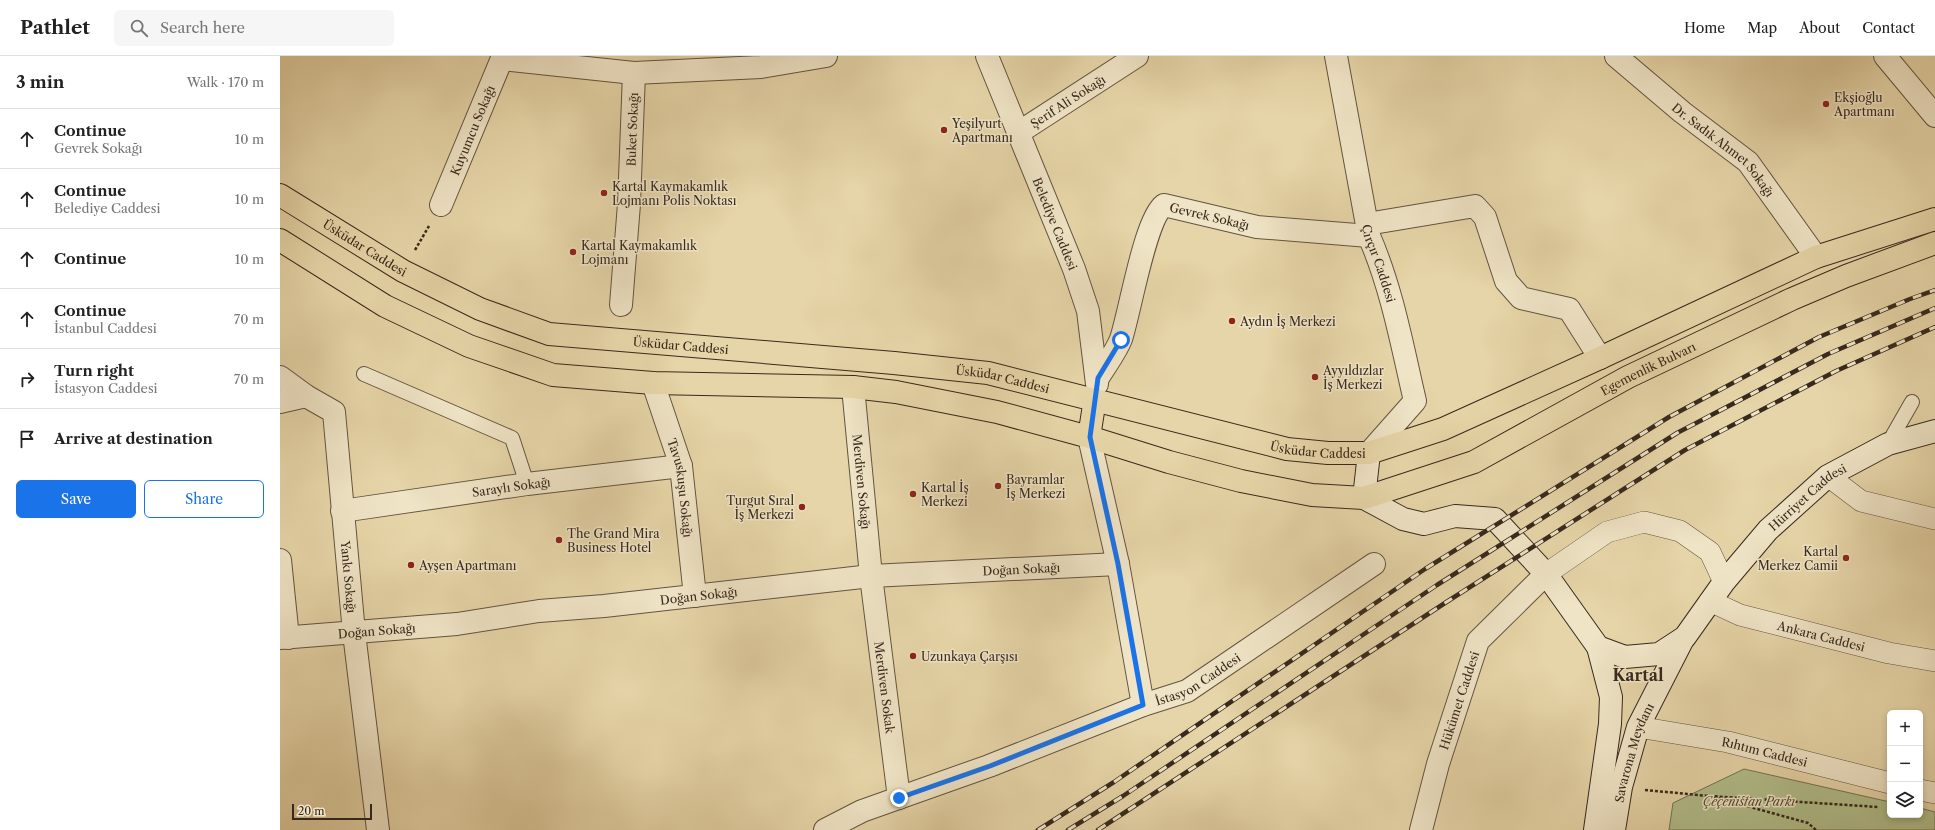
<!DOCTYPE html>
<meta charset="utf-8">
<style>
body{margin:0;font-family:"Libre Caslon Text",serif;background:#f6f6f6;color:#222}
.controls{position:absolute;right:12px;bottom:12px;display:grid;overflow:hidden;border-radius:6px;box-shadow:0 2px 6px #0003}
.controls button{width:36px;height:36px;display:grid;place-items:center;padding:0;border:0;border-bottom:1px solid #e0e0e0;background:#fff;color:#222;font:20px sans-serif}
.scale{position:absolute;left:12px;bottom:10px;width:80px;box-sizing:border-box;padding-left:4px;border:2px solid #38291d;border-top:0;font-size:11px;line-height:14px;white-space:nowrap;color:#38291d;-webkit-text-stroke:3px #efe4c6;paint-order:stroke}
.stop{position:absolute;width:12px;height:12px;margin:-9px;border:3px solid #1a73e8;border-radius:50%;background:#fff}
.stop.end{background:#1a73e8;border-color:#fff;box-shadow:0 1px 4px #0008}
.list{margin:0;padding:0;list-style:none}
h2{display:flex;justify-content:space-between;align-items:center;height:52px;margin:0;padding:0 16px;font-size:17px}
h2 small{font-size:13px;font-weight:400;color:#767676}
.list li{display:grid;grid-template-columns:26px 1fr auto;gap:12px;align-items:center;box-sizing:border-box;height:60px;padding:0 16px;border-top:1px solid #e0e0e0}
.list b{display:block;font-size:15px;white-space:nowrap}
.list p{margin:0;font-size:13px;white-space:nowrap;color:#767676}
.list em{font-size:13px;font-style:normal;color:#767676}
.actions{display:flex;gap:8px;padding:12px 16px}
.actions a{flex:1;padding:9px 0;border:1px solid #1a73e8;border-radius:6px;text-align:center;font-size:14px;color:#1a73e8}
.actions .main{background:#1a73e8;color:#fff}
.icon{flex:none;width:22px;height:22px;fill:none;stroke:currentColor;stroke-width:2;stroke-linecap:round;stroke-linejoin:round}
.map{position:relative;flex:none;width:1655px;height:774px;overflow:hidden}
header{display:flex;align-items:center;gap:24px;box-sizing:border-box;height:56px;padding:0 20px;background:#fff;border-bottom:1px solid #e0e0e0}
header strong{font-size:19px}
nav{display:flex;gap:22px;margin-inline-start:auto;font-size:14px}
.search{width:280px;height:36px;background:#f6f6f6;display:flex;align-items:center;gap:10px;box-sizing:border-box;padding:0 14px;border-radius:6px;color:#767676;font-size:15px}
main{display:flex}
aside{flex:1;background:#fff}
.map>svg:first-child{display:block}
.green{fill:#b1be8b;stroke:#747454}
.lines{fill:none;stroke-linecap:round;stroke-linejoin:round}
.service-casing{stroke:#645440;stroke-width:16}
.pedestrian-casing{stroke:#645440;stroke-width:22}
.minor-casing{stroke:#645440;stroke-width:24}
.tertiary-casing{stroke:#645440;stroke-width:24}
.secondary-casing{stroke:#38291d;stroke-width:24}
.primary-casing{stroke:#38291d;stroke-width:24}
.path{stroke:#38291d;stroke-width:2.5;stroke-dasharray:3 2;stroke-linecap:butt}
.service{stroke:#efe4c6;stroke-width:14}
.pedestrian{stroke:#efe4c6;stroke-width:21}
.minor{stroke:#efe4c6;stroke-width:22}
.tertiary{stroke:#efe4c6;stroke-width:22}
.secondary{stroke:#efe4c6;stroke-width:22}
.primary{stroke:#e6d5a8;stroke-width:22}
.rail-casing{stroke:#38291d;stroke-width:4.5}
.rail{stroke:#efe4c6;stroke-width:3;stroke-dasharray:9;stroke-linecap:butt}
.route{stroke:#1a73e8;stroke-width:5}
.poi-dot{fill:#8f2418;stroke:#efe4c6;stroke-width:1.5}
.labels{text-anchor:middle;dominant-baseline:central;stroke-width:3;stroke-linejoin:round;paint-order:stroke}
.poi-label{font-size:12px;fill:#38291d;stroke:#efe4c6;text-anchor:start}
.street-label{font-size:12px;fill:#38291d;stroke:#efe4c6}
.park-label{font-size:12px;font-style:italic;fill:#564e38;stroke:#efe4c6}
.district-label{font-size:16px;font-weight:bold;fill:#38291d;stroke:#efe4c6}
</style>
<header>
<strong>Pathlet</strong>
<div class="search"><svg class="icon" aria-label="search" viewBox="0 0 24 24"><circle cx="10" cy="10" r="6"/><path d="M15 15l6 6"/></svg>Search here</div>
<nav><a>Home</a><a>Map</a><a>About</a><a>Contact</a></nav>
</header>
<main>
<aside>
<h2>3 min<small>Walk · 170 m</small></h2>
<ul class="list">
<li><svg class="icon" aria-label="ahead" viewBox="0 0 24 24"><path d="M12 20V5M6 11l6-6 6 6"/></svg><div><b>Continue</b><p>Gevrek Sokağı</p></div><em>10 m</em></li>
<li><svg class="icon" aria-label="ahead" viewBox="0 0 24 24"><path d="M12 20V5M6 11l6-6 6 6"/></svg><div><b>Continue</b><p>Belediye Caddesi</p></div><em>10 m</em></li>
<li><svg class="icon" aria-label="ahead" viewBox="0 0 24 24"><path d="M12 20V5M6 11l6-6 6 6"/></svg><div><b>Continue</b></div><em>10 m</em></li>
<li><svg class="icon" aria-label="ahead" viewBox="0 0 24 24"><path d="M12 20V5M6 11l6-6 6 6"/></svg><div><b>Continue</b><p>İstanbul Caddesi</p></div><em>70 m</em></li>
<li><svg class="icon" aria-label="right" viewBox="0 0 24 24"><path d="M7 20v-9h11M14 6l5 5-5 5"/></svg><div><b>Turn right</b><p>İstasyon Caddesi</p></div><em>70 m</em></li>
<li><svg class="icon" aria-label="arrive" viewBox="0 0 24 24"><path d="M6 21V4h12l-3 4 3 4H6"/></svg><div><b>Arrive at destination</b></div></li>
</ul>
<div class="actions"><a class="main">Save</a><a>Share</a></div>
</aside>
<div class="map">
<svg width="1655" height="774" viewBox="0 0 1655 774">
<rect width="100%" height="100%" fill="#e6d5a8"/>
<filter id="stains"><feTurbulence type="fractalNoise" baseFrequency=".005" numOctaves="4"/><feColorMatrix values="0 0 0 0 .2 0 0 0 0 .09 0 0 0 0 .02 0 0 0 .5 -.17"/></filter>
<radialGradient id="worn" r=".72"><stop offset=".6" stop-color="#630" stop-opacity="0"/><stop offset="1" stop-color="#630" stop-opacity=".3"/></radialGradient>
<polygon class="green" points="1464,713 1610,746 1610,759 1640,759 1640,752 1655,756 1655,774 1389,774 1393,747"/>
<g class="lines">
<g class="service-casing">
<g id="service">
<polyline points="84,318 232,382 247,428"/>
<polyline points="1608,388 1632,346"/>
</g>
</g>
<g class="pedestrian-casing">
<g id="pedestrian">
<polyline points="1548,420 1581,445 1655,463"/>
<polyline points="1266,518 1327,476 1364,466 1400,475 1430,496 1444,526"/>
<path id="s1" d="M1430 545 1460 559 1609 597 1655 605"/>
<path id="s2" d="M1358 671 1448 686 1610 727"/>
<polyline points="1640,734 1655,737"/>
</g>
</g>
<g class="minor-casing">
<g id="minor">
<path id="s3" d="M707 0 794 213 808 255 817 328"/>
<path id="s4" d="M1056 0 1089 180C1112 233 1122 289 1135 345L1089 397"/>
<path id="s5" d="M1336 0 1402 56 1468 106 1536 201"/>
<polyline points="1605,0 1655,60"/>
<polyline points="222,3 354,17 481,11 546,0"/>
<path id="s6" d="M738 77 857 0"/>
<path id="s7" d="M161 149 223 0"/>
<polyline points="1087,168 1195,150 1205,161 1226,225 1241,242 1289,253 1320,302"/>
<path id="s8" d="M341 249 349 148 354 17"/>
<path id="s9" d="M0 321 26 340 54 356 74 577 98 774"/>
<path id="s10" d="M818 322C825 310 836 296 841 283 850 256 865 163 884 149L977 171 1089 180"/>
<path id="s11" d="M373 327 401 410 415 540"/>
<path id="s12" d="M573 331 591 520 619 742"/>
<polyline points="0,346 26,340"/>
<polyline points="809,381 838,508 863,649"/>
<path id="s13" d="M62 455 247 428 401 410"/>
<polyline points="0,504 8,582"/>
<path id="s14" d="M0 582 177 568 259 555 324 550 591 520 838 508"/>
</g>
</g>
<g class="tertiary-casing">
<g id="tertiary">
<path id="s15" d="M545 774 582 755 709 710 863 649 907 635 1094 508"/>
<path id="s16" d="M1141 774 1158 708 1198 585 1266 518"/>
</g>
</g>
<g class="secondary-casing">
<g id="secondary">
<path id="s17" d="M1089 397 1084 442 1123 463 1144 468 1175 460 1215 463 1266 518 1318 591 1345 601 1379 598 1405 581 1444 526 1488 474 1548 420 1608 388 1655 375"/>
<polyline points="1315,774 1330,668 1331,641 1318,591"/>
<path id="s18" d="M1334 774 1341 731 1358 671 1403 583"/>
</g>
</g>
<g class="primary-casing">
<g id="primary">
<path id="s19" d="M0 139 123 215 200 253 269 278 614 307 708 317 1007 393 1048 397H1089L1163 373 1320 302 1536 201 1655 163"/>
<path id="s20" d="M0 184 105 250 189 290 273 319 373 327 573 331 616 336 717 356 809 381 889 406 961 425 1032 439 1084 442 1194 406 1348 321 1512 243 1566 220 1655 187"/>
<polyline points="809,381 815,343"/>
</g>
</g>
<g class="path">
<polyline points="135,194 149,170"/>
<polyline points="1365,734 1429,740 1598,751"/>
<polyline points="1434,741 1528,767 1536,774"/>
</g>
<use href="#service" class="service"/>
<use href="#pedestrian" class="pedestrian"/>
<use href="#minor" class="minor"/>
<use href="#tertiary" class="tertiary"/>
<use href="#secondary" class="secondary"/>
<use href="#primary" class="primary"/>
<g class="rail-casing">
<g id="rail">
<polyline points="758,774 834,726 1145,513 1389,361 1539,281 1630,243 1655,234"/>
<polyline points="788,774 843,740 1157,529 1397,377 1548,298 1655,252"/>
<polyline points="818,774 1168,545 1405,394 1556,315 1655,271"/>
</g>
</g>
<use href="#rail" class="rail"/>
</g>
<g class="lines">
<polyline class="route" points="619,742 710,710 863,649 838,508 810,381 818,322 841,284"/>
</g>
<g class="poi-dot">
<circle cx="1546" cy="48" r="4"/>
<circle cx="664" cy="74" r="4"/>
<circle cx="324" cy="137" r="4"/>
<circle cx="293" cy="196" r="4"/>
<circle cx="952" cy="265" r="4"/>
<circle cx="1035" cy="321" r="4"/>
<circle cx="718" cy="430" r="4"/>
<circle cx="633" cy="438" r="4"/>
<circle cx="522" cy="451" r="4"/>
<circle cx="279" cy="484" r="4"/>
<circle cx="1566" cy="502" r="4"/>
<circle cx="131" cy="509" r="4"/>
<circle cx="633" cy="600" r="4"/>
</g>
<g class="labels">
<g class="poi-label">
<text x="1554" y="41">Ekşioğlu<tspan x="1554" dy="14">Apartmanı</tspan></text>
<text x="672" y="67">Yeşilyurt<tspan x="672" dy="14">Apartmanı</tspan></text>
<text x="332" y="130">Kartal Kaymakamlık<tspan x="332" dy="14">Lojmanı Polis Noktası</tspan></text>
<text x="301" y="189">Kartal Kaymakamlık<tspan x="301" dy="14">Lojmanı</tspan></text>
<text x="960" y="265">Aydın İş Merkezi</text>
<text x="1043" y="314">Ayyıldızlar<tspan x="1043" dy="14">İş Merkezi</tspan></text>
<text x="726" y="423">Bayramlar<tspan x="726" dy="14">İş Merkezi</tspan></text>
<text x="641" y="431">Kartal İş<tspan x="641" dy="14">Merkezi</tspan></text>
<text x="514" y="444" text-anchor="end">Turgut Sıral<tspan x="514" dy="14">İş Merkezi</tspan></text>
<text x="287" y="477">The Grand Mira<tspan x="287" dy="14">Business Hotel</tspan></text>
<text x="1558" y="495" text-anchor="end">Kartal<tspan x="1558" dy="14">Merkez Camii</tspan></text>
<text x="139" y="509">Ayşen Apartmanı</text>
<text x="641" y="600">Uzunkaya Çarşısı</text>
</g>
<g class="street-label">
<text stroke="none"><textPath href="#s6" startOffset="59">Şerif Ali Sokağı</textPath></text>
<text stroke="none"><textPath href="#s8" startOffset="176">Buket Sokağı</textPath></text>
<text stroke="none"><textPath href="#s7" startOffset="81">Kuyumcu Sokağı</textPath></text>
<text stroke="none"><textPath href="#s5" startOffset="143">Dr. Sadık Ahmet Sokağı</textPath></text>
<text stroke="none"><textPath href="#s10" startOffset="234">Gevrek Sokağı</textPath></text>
<text stroke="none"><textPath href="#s3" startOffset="181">Belediye Caddesi</textPath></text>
<text stroke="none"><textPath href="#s19" startOffset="100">Üsküdar Caddesi</textPath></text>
<text stroke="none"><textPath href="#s4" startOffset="212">Çırçır Caddesi</textPath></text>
<text stroke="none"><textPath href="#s19" startOffset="436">Üsküdar Caddesi</textPath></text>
<text stroke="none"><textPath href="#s20" startOffset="1444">Egemenlik Bulvarı</textPath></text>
<text stroke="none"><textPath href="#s19" startOffset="760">Üsküdar Caddesi</textPath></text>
<text stroke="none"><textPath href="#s19" startOffset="1084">Üsküdar Caddesi</textPath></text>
<text stroke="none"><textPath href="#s12" startOffset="95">Merdiven Sokağı</textPath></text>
<text stroke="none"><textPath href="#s13" startOffset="171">Saraylı Sokağı</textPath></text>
<text stroke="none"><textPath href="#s11" startOffset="109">Tavuskuşu Sokağı</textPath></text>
<text stroke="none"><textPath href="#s17" startOffset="629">Hürriyet Caddesi</textPath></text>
<text stroke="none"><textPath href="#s14" startOffset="745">Doğan Sokağı</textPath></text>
<text stroke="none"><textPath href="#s9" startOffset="230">Yankı Sokağı</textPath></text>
<text stroke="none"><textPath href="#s14" startOffset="421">Doğan Sokağı</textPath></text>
<text stroke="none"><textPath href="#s14" startOffset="97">Doğan Sokağı</textPath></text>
<text stroke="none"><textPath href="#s1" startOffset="117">Ankara Caddesi</textPath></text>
<text stroke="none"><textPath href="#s15" startOffset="403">İstasyon Caddesi</textPath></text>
<text stroke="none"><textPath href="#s12" startOffset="302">Merdiven Sokak</textPath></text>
<text stroke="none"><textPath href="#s16" startOffset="135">Hükümet Caddesi</textPath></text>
<text stroke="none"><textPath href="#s2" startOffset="129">Rıhtım Caddesi</textPath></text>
<text stroke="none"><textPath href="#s18" startOffset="80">Savarona Meydanı</textPath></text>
</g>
<g class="park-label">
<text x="1469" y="745">Çeçenistan Parkı</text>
</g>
<g class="district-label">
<text x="1358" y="619">Kartal</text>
</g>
</g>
<rect width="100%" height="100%" filter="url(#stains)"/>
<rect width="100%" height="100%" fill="url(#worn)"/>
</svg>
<div class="controls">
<button>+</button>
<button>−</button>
<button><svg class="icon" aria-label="layers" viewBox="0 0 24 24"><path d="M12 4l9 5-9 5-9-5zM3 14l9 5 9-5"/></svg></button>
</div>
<div class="scale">20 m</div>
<div class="stop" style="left:841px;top:284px"></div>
<div class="stop end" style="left:619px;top:742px"></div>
</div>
</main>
